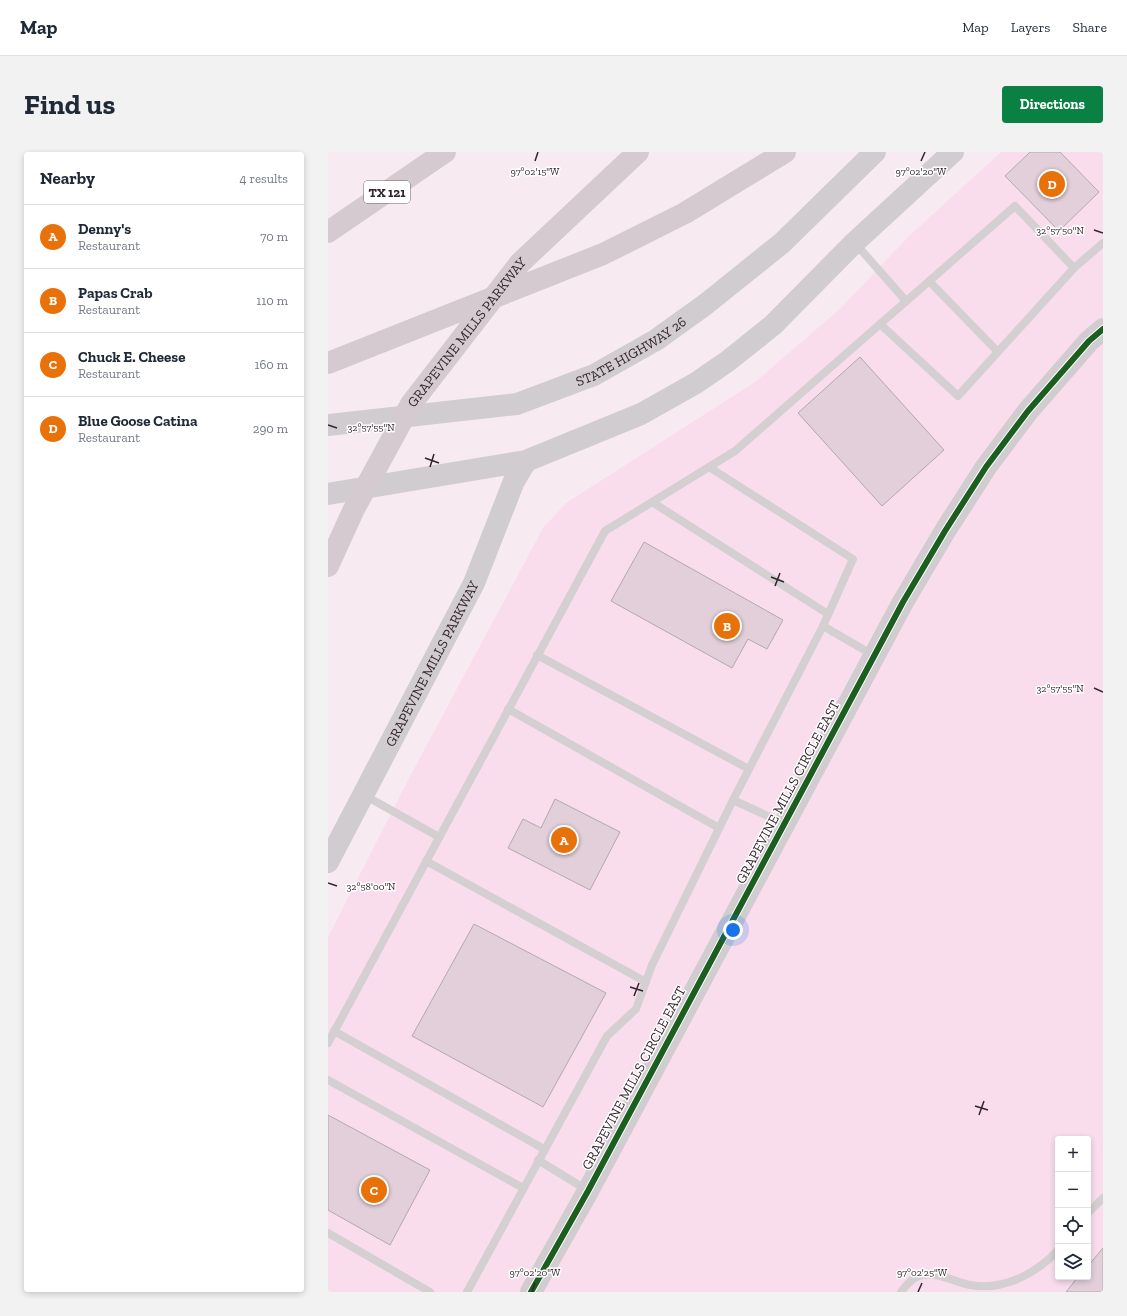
<!DOCTYPE html>
<meta charset="utf-8">
<style>
body{margin:0;font-family:"Zilla Slab",serif;background:#f2f2f3;color:#1f2937}
.controls{position:absolute;right:12px;bottom:12px;display:grid;overflow:hidden;border-radius:4px;box-shadow:0 2px 6px #0003}
.controls button{width:36px;height:36px;display:grid;place-items:center;padding:0;border:0;border-bottom:1px solid #e0e1e3;background:#fff;color:#1f2937;font:20px sans-serif}
.you{position:absolute;left:405px;top:778px;width:14px;height:14px;margin:-10px;border:3px solid #fff;border-radius:50%;background:#1a73e8;box-shadow:0 0 0 6px #1a73e833}
.badge{display:grid;place-items:center;width:26px;height:26px;border-radius:50%;background:#0b8043;color:#fff;font-size:13px;font-weight:700}
.pin{position:absolute;translate:-50% -50%;border:2px solid #fff;box-shadow:0 1px 4px #0006}
.list{margin:0;padding:0;list-style:none}
h2{display:flex;justify-content:space-between;align-items:center;height:52px;margin:0;padding:0 16px;font-size:17px}
h2 small{font-size:13px;font-weight:400;color:#747a83}
.list li{display:grid;grid-template-columns:26px 1fr auto;gap:12px;align-items:center;box-sizing:border-box;height:64px;padding:0 16px;border-top:1px solid #e0e1e3}
.list b{display:block;font-size:15px;white-space:nowrap}
.list p{margin:0;font-size:13px;white-space:nowrap;color:#747a83}
.list em{font-size:13px;font-style:normal;color:#747a83}
.icon{flex:none;width:22px;height:22px;fill:none;stroke:currentColor;stroke-width:2;stroke-linecap:round;stroke-linejoin:round}
.map{position:relative;flex:none;width:775px;height:1140px;overflow:hidden;border-radius:4px}
header{display:flex;align-items:center;gap:24px;box-sizing:border-box;height:56px;padding:0 20px;background:#fff;border-bottom:1px solid #e0e1e3}
header strong{font-size:19px}
nav{display:flex;gap:22px;margin-inline-start:auto;font-size:14px}
.intro{display:flex;align-items:center;justify-content:space-between;box-sizing:border-box;height:96px;padding:0 24px}
h1{margin:0;font-size:28px}
.button{padding:10px 18px;border-radius:4px;background:#0b8043;color:#fff;font-size:14px;font-weight:700}
main{display:flex;gap:24px;padding:0 24px}
aside{flex:1;background:#fff;border-radius:4px;box-shadow:0 2px 6px #0003}
.map>svg:first-child{display:block}
.built{fill:#fadded;fill-rule:evenodd}
.building{fill:#e2cfd9;stroke:#b4a8ae}
.lines{fill:none;stroke-linecap:round;stroke-linejoin:round}
.lane{stroke:#d4cfd1;stroke-width:8}
.secondary{stroke:#d1cccf;stroke-width:22}
.highway{stroke:#d5cacf;stroke-width:22}
.cycleway-casing{stroke:#fff;stroke-width:8}
.cycleway{stroke:#1b5e20;stroke-width:6}
.ticks{fill:none;stroke:#33252c;stroke-width:1.5}
.labels{text-anchor:middle;dominant-baseline:central;stroke-width:3;stroke-linejoin:round;paint-order:stroke}
.shield{fill:#fff;stroke:#70666b;stroke-width:1}
.shield-label{font-size:13px;font-weight:bold;fill:#33252c}
.street-label{font-size:14px;fill:#33252c;stroke:#fff}
.ticks-label{font-size:10px;text-anchor:middle;fill:#33252c;stroke:#fff;stroke-width:3;stroke-linejoin:round;paint-order:stroke}
</style>
<header>
<strong>Map</strong>
<nav><a>Map</a><a>Layers</a><a>Share</a></nav>
</header>
<div class="intro"><h1>Find us</h1><a class="button">Directions</a></div>
<main>
<aside>
<h2>Nearby<small>4 results</small></h2>
<ul class="list">
<li><span class="badge" style="background:#e8710a">A</span><div><b>Denny's</b><p>Restaurant</p></div><em>70 m</em></li>
<li><span class="badge" style="background:#e8710a">B</span><div><b>Papas Crab</b><p>Restaurant</p></div><em>110 m</em></li>
<li><span class="badge" style="background:#e8710a">C</span><div><b>Chuck E. Cheese</b><p>Restaurant</p></div><em>160 m</em></li>
<li><span class="badge" style="background:#e8710a">D</span><div><b>Blue Goose Catina</b><p>Restaurant</p></div><em>290 m</em></li>
</ul>
</aside>
<div class="map">
<svg width="775" height="1140" viewBox="0 0 775 1140">
<rect width="100%" height="100%" fill="#f7ebf1"/>
<path class="built" d="M673 0H775V1140H0V785L79 630 215 376 238 351 427 230 513 156 581 84ZM730 987H760V1125H730Z"/>
<g class="building">
<polygon points="702,0 732,0 771,40 731,79 677,24"/>
<polygon points="532,205 616,298 554,354 470,261"/>
<polygon points="316,390 455,468 439,497 420,487 404,516 283,449"/>
<polygon points="227,647 292,680 262,738 180,696 195,667 213,676"/>
<polygon points="146,772 278,841 215,955 84,884"/>
<polygon points="0,963 102,1018 62,1093 0,1058"/>
<polygon points="775,1096 775,1140 738,1140 750,1125 760,1125 760,1114"/>
</g>
<g class="lines">
<g class="lane">
<polyline points="527,91 578,149"/>
<polyline points="601,129 670,200"/>
<polyline points="552,172 630,244 746,116"/>
<polyline points="324,350 500,462"/>
<polyline points="495,474 545,503"/>
<polyline points="209,503 421,617"/>
<polyline points="180,557 391,676"/>
<polyline points="36,643 111,685"/>
<polyline points="405,648 455,671"/>
<polyline points="98,709 318,830"/>
<polyline points="6,879 216,997"/>
<polyline points="0,891 277,379 407,299 687,54 746,116 775,91"/>
<polyline points="0,928 195,1036"/>
<polyline points="210,1008 259,1038"/>
<polyline points="760,1061 775,1046"/>
<polyline points="0,1081 102,1140"/>
<polyline points="139,1140 279,884 308,857 324,813 405,648 495,474 525,407 381,315"/>
<path d="M573 1140C578 1133 585 1125 594 1123 611 1120 626 1130 642 1133 675 1139 708 1122 730 1098"/>
</g>
<g class="secondary">
<path id="s1" d="M0 273 189 252 266 223 328 188 378 152 454 91 547 0"/>
<polyline points="0,342 198,309 313,262 368,231 400,209 445,173 527,90 625,0"/>
<path id="s2" d="M0 710 146 431 186 329 198 309"/>
<polyline points="203,1140 260,1039 575,450 617,379 658,315 700,259 761,189 775,177"/>
</g>
<g class="highway">
<polyline points="0,80 117,0"/>
<polyline points="0,211 275,102 357,61 457,0"/>
<path id="s3" d="M0 414 26 357 83 252 192 111 310 0"/>
</g>
<g class="cycleway-casing">
<polyline id="cycleway" points="203,1140 260,1039 575,450 617,379 658,315 700,259 761,189 775,177"/>
</g>
<use href="#cycleway" class="cycleway"/>
</g>
<path class="ticks" d="M207 9 210 0M593 9 597 0M766 78 775 81M0 273 9 276M97 306 111 311M102 315 106 302M443 425 456 430M447 434 452 421M766 536 775 540M0 731 9 734M302 835 315 839M306 844 311 831M647 954 660 958M651 963 656 949M204 1140 207 1131M590 1140 594 1131"/>
<g class="labels">
<rect class="shield" x="36" y="29" width="46" height="22" rx="3"/>
<g class="shield-label">
<text x="59" y="40">TX 121</text>
</g>
<g class="street-label">
<text stroke="none"><textPath href="#s3" startOffset="273">GRAPEVINE MILLS PARKWAY</textPath></text>
<text stroke="none"><textPath href="#s1" startOffset="316">STATE HIGHWAY 26</textPath></text>
<text stroke="none"><textPath href="#s2" startOffset="224">GRAPEVINE MILLS PARKWAY</textPath></text>
<text transform="translate(460 640) rotate(-62)">GRAPEVINE MILLS CIRCLE EAST</text>
<text transform="translate(306 926) rotate(-62)">GRAPEVINE MILLS CIRCLE EAST</text>
</g>
</g>
<g class="ticks-label">
<text x="207" y="23">97°02'15"W</text>
<text x="593" y="23">97°02'20"W</text>
<text x="732" y="82">32°57'50"N</text>
<text x="43" y="279">32°57'55"N</text>
<text x="732" y="540">32°57'55"N</text>
<text x="43" y="738">32°58'00"N</text>
<text x="207" y="1124">97°02'20"W</text>
<text x="594" y="1124">97°02'25"W</text>
</g>
</svg>
<div class="controls">
<button>+</button>
<button>−</button>
<button><svg class="icon" aria-label="locate" viewBox="0 0 24 24"><circle cx="12" cy="12" r="6"/><path d="M12 2v4M12 18v4M2 12h4M18 12h4"/></svg></button>
<button><svg class="icon" aria-label="layers" viewBox="0 0 24 24"><path d="M12 4l9 5-9 5-9-5zM3 14l9 5 9-5"/></svg></button>
</div>
<div class="you"></div>
<div class="pin badge" style="left:236px;top:688px;background:#e8710a">A</div>
<div class="pin badge" style="left:399px;top:474px;background:#e8710a">B</div>
<div class="pin badge" style="left:46px;top:1038px;background:#e8710a">C</div>
<div class="pin badge" style="left:724px;top:32px;background:#e8710a">D</div>
</div>
</main>
